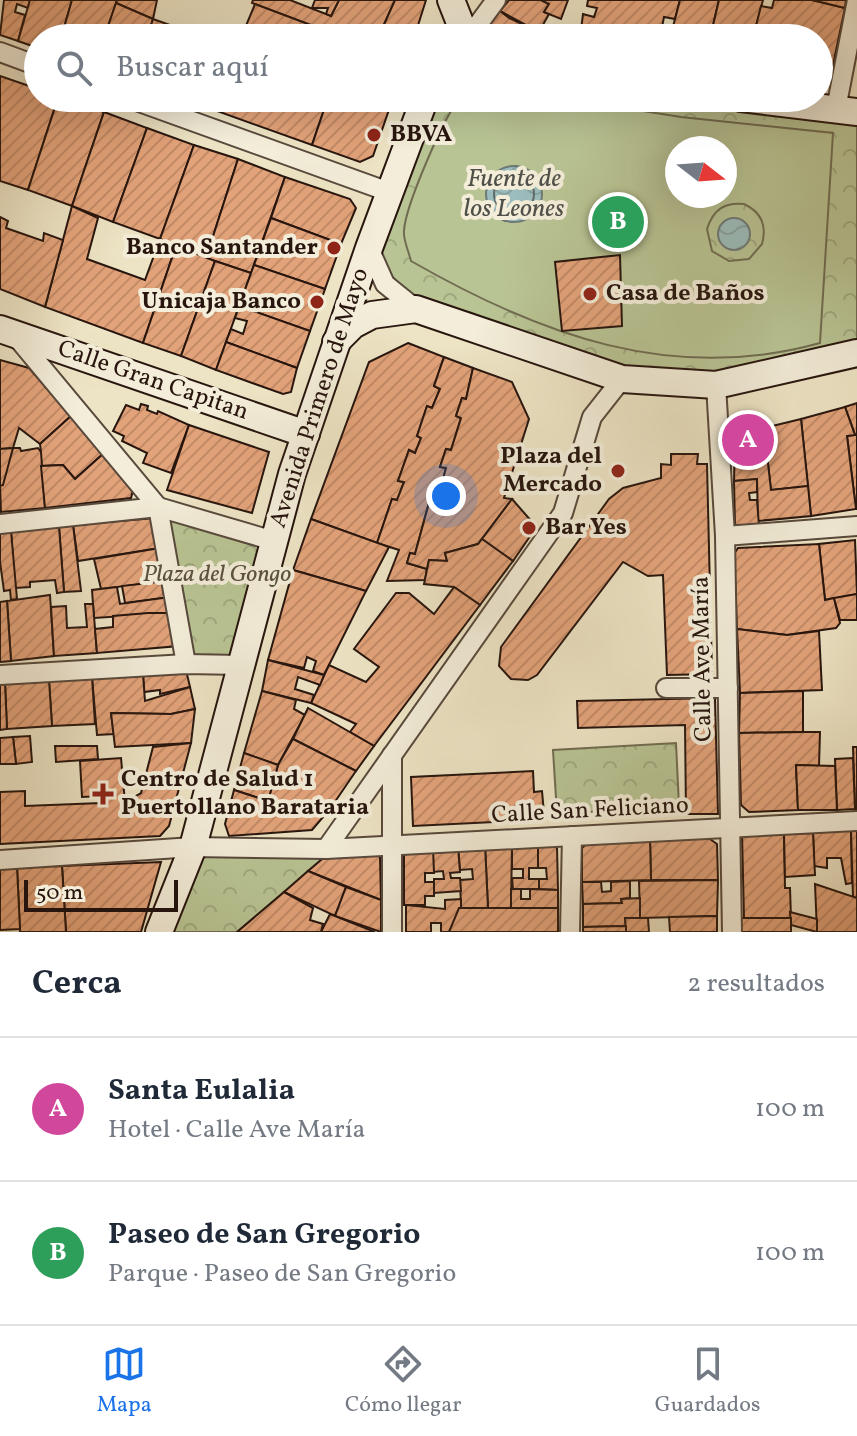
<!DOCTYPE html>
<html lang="es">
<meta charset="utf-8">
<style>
body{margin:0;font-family:Vollkorn,serif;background:#f6f6f7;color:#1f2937}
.compass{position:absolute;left:665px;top:136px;width:72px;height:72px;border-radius:50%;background:#fff;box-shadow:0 8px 32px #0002;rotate:107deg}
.scale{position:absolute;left:24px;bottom:20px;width:154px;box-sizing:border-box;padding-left:8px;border:4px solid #27150e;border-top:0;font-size:22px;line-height:28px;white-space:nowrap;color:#27150e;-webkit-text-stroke:6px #f3edd9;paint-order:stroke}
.you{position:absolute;left:446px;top:496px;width:28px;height:28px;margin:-20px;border:6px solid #fff;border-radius:50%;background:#1a73e8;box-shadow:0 0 0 12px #1a73e833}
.badge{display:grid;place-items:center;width:52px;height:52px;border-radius:50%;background:#1a73e8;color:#fff;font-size:26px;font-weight:700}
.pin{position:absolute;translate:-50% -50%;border:4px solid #fff;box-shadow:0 2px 8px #0006}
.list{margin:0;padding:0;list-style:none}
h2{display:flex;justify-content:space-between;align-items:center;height:104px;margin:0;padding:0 32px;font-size:34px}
h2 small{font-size:26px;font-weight:400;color:#747a83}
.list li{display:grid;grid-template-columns:52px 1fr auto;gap:24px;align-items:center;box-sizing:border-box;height:144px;padding:0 32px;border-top:2px solid #e0e1e3}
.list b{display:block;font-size:30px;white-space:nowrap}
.list p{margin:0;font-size:26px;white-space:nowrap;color:#747a83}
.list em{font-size:26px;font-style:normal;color:#747a83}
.icon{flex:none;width:44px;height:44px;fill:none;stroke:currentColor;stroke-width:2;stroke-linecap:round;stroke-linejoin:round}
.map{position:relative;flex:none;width:857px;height:932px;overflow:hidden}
.search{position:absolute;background:#fff;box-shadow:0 8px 32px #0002;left:24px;right:24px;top:24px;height:88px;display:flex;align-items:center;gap:20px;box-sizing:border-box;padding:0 28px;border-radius:44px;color:#747a83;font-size:30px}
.sheet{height:392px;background:#fff}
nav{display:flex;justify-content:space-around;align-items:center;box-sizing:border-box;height:112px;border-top:2px solid #e0e1e3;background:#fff;font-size:22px;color:#747a83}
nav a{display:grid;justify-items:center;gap:4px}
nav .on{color:#1a73e8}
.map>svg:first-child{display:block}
.park{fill:url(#park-crowns);stroke:#706c51;stroke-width:2;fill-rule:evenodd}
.garden{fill:#b9c494;stroke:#706c51;stroke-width:2;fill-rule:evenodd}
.water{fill:url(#water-waves);stroke:#6d7a77;stroke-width:2}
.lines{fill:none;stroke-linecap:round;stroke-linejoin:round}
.shore{stroke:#616966;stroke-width:2}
.building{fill:url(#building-hatch);stroke:#27150e;stroke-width:2}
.street-casing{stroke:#58493c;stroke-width:22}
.secondary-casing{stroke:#27150e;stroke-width:30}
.street{stroke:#f3edd9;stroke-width:18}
.secondary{stroke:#f3edd9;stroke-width:26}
.poi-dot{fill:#8f2418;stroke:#f3edd9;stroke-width:3}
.labels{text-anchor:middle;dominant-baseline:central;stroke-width:8;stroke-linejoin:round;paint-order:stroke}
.poi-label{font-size:24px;font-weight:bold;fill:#27150e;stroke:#f3edd9;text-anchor:start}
.street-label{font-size:24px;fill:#27150e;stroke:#f3edd9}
.park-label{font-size:24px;font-style:italic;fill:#5a523d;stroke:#f3edd9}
.water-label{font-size:26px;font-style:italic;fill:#50504b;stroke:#f3edd9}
</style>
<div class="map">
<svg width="857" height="932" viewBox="0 0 857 932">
<defs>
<pattern id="park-crowns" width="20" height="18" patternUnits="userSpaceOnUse" patternTransform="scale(2)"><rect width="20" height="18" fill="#b9c494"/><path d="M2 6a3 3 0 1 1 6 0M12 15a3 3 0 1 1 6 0" fill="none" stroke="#9fa87e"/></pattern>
<pattern id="water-waves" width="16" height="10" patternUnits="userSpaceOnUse" patternTransform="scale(2)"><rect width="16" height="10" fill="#9bbdbd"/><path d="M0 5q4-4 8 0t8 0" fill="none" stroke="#86a2a1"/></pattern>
<pattern id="building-hatch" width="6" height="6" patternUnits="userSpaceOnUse" patternTransform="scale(2)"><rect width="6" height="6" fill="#e3a37a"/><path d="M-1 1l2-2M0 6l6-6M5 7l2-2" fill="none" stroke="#c38b68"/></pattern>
</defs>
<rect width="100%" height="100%" fill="#ede4c5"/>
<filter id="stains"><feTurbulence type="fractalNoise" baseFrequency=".0025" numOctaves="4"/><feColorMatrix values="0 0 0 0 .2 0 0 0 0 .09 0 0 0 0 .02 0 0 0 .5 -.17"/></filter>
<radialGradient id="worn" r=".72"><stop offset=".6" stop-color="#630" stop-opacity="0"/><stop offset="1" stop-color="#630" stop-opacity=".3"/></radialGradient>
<g class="park">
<path d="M425 98H741L857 111V353L763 374 622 379 416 309 377 272 389 192ZM677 148H725V196H677Z"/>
<polygon points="158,507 274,541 241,665 186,664"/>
<polygon points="676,743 679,806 557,814 553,750"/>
<polygon points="193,847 335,849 237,932 159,932"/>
</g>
<path class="garden" d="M460 98H560L681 117 833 133 820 343C672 384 540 335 411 261 409 252 403 240 404 231 405 207 444 116 460 98ZM677 148H725V196H677ZM516 166 533 173 505 221C476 205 483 168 516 166ZM744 204C761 212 767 226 762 244L749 259 729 261 712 251 707 229C713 210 724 202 744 204Z"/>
<g class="water">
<circle cx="514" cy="194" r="28"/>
<circle cx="734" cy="234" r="16"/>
</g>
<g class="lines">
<circle class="shore" cx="514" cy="194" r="20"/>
</g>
<g class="building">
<polygon points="4,0 30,0 28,8 17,4 15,12 25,15 18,41 0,35"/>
<polygon points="30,0 72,0 61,38 38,38 38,48 18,41"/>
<polygon points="72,0 117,0 104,38 61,38"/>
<polygon points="117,0 157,0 153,19 116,3"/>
<polygon points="253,0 290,0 331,16 339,0 395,0 378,38 345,38 252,3"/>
<polygon points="315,0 339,0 331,16 326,14 328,8 312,8"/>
<polygon points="395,0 426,0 414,38 378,38"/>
<polygon points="509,0 541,0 549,4 544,12 549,14 539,32 500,11"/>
<polygon points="541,0 568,0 561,19 544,12 549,4"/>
<polygon points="588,0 680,0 675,19 664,17 662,27 673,27 670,38 580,38 583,14 594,17 597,8 587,6"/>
<polygon points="680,0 719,0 710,38 670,38"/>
<polygon points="719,0 763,0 753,38 710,38"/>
<polygon points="774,0 812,0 845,8 830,79 819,83 819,38 753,38 761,6 772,8"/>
<polygon points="812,0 846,0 845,8"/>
<polygon points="116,3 153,19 147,38 104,38"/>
<polygon points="255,4 345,38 249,38 252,30 245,28"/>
<polygon points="500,11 509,18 551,38 492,37 487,28"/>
<polygon points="153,19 206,38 147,38"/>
<polygon points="0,76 38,89 38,98 58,98 28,190 0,181"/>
<polygon points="58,98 104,112 72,206 28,190"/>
<polygon points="180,98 206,98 203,106"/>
<polygon points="206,98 328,98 312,145 203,106"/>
<polygon points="328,98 393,98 373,156 360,162 312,145"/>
<polygon points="104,112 147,128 113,222 72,206"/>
<polygon points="147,128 194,145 160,239 113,222"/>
<polygon points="194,145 238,159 206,258 160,239"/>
<polygon points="238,159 285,177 251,273 206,258"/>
<polygon points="285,177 350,199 356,208 341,244 271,218"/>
<polygon points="72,206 98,218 87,259 145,280 160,239 176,246 143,343 45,307"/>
<polygon points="0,217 8,221 6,228 43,241 44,233 63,240 45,307 0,289"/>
<polygon points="271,218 341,244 325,289 254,265"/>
<polygon points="176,246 215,261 181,356 143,343"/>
<polygon points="620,255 622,326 562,331 555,262"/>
<polygon points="215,261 251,273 216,370 181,356"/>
<polygon points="254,265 325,289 310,331 239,306"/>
<polygon points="239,306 310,331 297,368 226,342 231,329 243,334 247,321 235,318"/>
<polygon points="226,342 297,368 291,392 283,394 216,370"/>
<polygon points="408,343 444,357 434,386 440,389 432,408 427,406 417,436 421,438 415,453 409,450 398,481 404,482 397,500 392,499 377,543 311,519 369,362"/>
<polygon points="444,357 473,368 466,399 462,398 456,416 461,418 451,450 446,449 440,467 446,468 437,501 430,499 415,554 410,553 407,563 427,569 425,580 387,581 399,550 377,543 392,499 397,500 404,482 398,481 409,450 415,453 421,438 417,436 427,406 432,408 440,389 434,386"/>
<polygon points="0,360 29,368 71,416 40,444 19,428 13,448 0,449"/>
<polygon points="473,368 512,382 529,419 504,498 512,499 478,544 445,553 447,561 429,560 427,569 407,563 410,553 415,554 430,499 437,501 446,468 440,467 446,449 451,450 461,418 456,416 462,398 466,399"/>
<polygon points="857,403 857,509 856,509 847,436 855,435 845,407"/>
<polygon points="141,404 148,406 147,410 157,414 158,411 189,425 171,473 143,463 147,453 122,441 124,436 113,431 126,405 139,410"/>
<polygon points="845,407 855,435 847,436 856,509 811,516 801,419"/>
<polygon points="71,416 104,453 75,479 63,465 41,466 41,452 40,444"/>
<polygon points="801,419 808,486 771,490 764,428"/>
<polygon points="189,425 269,452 252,513 167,490"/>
<polygon points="764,428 771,490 808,486 811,516 758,521 757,479 734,481 735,443 745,433"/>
<polygon points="13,448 20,448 21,451 38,448 41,452 45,508 1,512 0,486"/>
<polygon points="13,448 3,485 0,486 0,449"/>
<polygon points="104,453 134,486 131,498 45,508 41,466 63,465 75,479"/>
<polygon points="671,454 698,454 697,464 707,464 712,674 667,675 663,575 648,576 623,562 537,675 528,680 511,679 499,666 501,647 609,499 623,488 661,478 661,464 671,465"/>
<polygon points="757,479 757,492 749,493 750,500 757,500 759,526 735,528 734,481"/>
<polygon points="512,499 533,523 533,532 513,561 482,539"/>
<polygon points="155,518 160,548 78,561 73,525"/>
<polygon points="311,519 389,547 366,591 293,570"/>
<polygon points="73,525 81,591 64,592 59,527"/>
<polygon points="59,527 64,592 57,593 55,580 30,582 30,587 15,588 11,531"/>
<polygon points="11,531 17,599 11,600 10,590 4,591 0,562 0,532"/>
<polygon points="482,539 513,561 480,605 454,587 424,584 429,560 447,561 445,553 478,544"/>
<polygon points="855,540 857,594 825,600 819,544"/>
<polygon points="819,544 825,600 834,598 840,623 836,628 787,635 737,629 734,554 738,548"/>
<polygon points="160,548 166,581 101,589 94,559"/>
<polygon points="293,570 366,591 324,675 313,671 316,661 307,657 304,668 268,660"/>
<polygon points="166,581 170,597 125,603 122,586"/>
<polygon points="117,587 120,604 170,597 173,613 94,618 92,590"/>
<polygon points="454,587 480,605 374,746 350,732 356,724 311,703 329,665 366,682 379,667 354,649 396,593 409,593 434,614"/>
<polygon points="857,594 857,620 840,620 834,598"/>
<polygon points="50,595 54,656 11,661 7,601"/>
<polygon points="7,601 11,661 0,662 0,602"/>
<polygon points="85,604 93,604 97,653 54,656 51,607 66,606 67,628 87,627"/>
<polygon points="148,613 173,613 179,646 97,653 95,629 113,627 113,616"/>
<polygon points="737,629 787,635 819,631 822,690 740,693"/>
<polygon points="268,660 324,675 320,685 298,677 295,689 314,695 311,703 262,691"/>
<polygon points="186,670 190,687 160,694 160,690 144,692 143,674"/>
<polygon points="143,674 145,701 190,687 195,709 171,714 111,713 114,734 97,735 92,677"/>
<polygon points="92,677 95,724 52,726 49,680"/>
<polygon points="49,680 52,726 7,729 5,683"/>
<polygon points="0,683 5,683 7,729 0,730"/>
<polygon points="262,691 296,700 294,709 305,715 278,765 244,753"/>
<polygon points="803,691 803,732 739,733 740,693"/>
<polygon points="715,698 718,814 686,814 685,725 578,728 577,701"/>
<polygon points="308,708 374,746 356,771 293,739"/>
<polygon points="195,709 191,743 115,747 111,713 171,714"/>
<polygon points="803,732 820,732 819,766 796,765 798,810 749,812 741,805 739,733"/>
<polygon points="30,736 32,762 16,764 13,737"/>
<polygon points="13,737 16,764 0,764 0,738"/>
<polygon points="293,739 356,771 330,809 268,801 278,765"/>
<polygon points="191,743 169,826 160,836 0,844 0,792 25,791 25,806 101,803 101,796 82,797 80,761 121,758 125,802 141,793 153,747"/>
<polygon points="55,746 97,746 98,759 56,762"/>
<polygon points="853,747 857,747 857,809 855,809"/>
<polygon points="244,753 278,765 268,801 234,790"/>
<polygon points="853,758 855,809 837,810 835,759"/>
<polygon points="796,765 835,766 837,810 798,810"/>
<polygon points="533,771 534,792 542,791 544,813 534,814 535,820 413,826 411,777"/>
<polygon points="234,790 268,801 330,809 312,830 229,836 225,824"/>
<polygon points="851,829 852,883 846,884 841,858 827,858 827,868 814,866 813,831"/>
<polygon points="851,831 857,831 857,898 853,897"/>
<polygon points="784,832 785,888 790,888 791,918 744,918 742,834"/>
<polygon points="813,833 815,875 785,877 784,834"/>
<polygon points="707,837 717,844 718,880 651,880 650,839"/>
<polygon points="650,839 651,880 582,882 582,848 590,841"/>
<polygon points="554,842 557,847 558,890 539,889 539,879 547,879 546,868 538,868 538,843"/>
<polygon points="538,843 538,868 529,868 529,879 539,879 539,889 513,889 512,878 523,878 523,869 512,869 512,844"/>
<polygon points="512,844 511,908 488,908 485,845"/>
<polygon points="485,845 488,908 461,908 460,880 473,879 472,869 460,870 458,847"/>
<polygon points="458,847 460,872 450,873 451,878 460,878 461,891 434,893 434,879 444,879 443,871 433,872 433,848"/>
<polygon points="433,848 434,873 425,873 425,882 434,882 434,896 425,896 425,905 404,905 404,851"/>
<polygon points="372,850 380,857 381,900 308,871 328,854"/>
<polygon points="161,862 141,932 66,932 62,866"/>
<polygon points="62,866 66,932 20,932 17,867"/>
<polygon points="17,867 20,929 0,930 0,868"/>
<polygon points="308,871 346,887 335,916 284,892"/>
<polygon points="718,880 717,916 640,918 639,881"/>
<polygon points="630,881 630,898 621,899 622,903 583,904 582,882 601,882 602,892 611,891 611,882"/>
<polygon points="815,884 857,898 857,932 817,932"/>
<polygon points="346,887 381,900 381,932 335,916"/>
<polygon points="511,889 521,889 521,899 530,899 530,889 558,890 558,908 511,908"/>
<polygon points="284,892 313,908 310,920 323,924 321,932 237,932"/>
<polygon points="640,898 640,918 625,918 626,926 583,927 583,904 622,903 621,899"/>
<polygon points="461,899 461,908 449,932 441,932 441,923 431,923 431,932 406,932 406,905 445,909 445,900"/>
<polygon points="459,908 558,908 558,932 449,932"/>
<polygon points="790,912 817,919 817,932 791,925"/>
<polygon points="330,914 375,932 321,932"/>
<polygon points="717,916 717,932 670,932 669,917"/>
<polygon points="625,918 648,918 649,932 626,932"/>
<rect x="738" y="918" width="53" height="14"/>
<polygon points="626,926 626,932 583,932 583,927"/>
</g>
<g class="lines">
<g class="street-casing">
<g id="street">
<polyline points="468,38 496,0"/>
<polyline points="0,52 38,66"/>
<polyline points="128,98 389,192"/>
<polyline points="836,109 857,0"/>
<polyline points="369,248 385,284 416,309"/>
<polyline points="14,334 158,507 186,664"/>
<polyline points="716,385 725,536 732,932"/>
<polyline points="0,524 158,507 274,541"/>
<polyline points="725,536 857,526"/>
<polyline points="0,675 186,664 241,665"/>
<polyline points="666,688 728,688"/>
<polyline points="326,849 563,513 592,417 622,379"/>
<polyline points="0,860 193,847 326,849 857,821"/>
<polyline points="392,932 392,755"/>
<polyline points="570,932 572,836"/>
</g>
</g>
<g class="secondary-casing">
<g id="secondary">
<polyline points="451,0 466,38"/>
<polyline points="741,98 857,112"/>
<polyline points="0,329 306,434"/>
<polyline points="336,342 353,325 372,315 416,309 622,379 716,385 857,353"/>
<polyline points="159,932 193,847 292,474 369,248 425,98"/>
</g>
</g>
<use href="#street" class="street"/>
<use href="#secondary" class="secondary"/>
</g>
<g class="poi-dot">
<circle cx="374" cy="135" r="8"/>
<circle cx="334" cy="248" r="8"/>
<circle cx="590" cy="294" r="8"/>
<circle cx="317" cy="302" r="8"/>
<circle cx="618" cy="471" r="8"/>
<circle cx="529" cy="528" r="8"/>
<path d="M99 782h8v8h8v8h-8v8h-8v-8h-8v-8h8z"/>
</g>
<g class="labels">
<g class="poi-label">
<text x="390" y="135">BBVA</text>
<text x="318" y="248" text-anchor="end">Banco Santander</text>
<text x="606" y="294">Casa de Baños</text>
<text x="301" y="302" text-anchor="end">Unicaja Banco</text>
<text x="602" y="457" text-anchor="end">Plaza del<tspan x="602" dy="28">Mercado</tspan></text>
<text x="545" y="528">Bar Yes</text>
<text x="121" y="780">Centro de Salud 1<tspan x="121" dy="28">Puertollano Barataria</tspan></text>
</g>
<g class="street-label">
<text transform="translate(153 381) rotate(19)">Calle Gran Capitan</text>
<text transform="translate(320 398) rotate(-72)">Avenida Primero de Mayo</text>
<text transform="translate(703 659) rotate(-91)">Calle Ave María</text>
<text transform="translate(590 811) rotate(-3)">Calle San Feliciano</text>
</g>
<g class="park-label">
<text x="217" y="575">Plaza del Gongo</text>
</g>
<g class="water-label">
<text x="514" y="179">Fuente de<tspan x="514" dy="30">los Leones</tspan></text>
</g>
</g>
<rect width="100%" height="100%" filter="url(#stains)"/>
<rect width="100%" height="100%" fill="url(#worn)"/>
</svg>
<svg class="compass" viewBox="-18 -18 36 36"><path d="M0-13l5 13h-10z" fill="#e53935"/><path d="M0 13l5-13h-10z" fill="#747a83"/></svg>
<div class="scale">50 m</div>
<div class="you"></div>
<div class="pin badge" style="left:748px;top:440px;background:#d1479c">A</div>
<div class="pin badge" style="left:618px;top:222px;background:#2e9e5b">B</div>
<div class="search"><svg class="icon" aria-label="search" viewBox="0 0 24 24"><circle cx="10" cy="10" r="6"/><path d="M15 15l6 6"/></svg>Buscar aquí</div>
</div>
<section class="sheet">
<h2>Cerca<small>2 resultados</small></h2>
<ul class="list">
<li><span class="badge" style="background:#d1479c">A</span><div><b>Santa Eulalia</b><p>Hotel · Calle Ave María</p></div><em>100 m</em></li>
<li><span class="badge" style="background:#2e9e5b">B</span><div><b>Paseo de San Gregorio</b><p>Parque · Paseo de San Gregorio</p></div><em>100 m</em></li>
</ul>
</section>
<nav>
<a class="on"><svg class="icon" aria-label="map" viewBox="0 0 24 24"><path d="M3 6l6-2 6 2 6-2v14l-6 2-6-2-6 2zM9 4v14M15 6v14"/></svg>Mapa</a>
<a><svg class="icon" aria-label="directions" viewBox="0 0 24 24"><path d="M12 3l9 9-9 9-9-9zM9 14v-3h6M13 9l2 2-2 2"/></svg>Cómo llegar</a>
<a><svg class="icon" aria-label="saved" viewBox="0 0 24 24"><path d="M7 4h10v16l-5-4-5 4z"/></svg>Guardados</a>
</nav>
